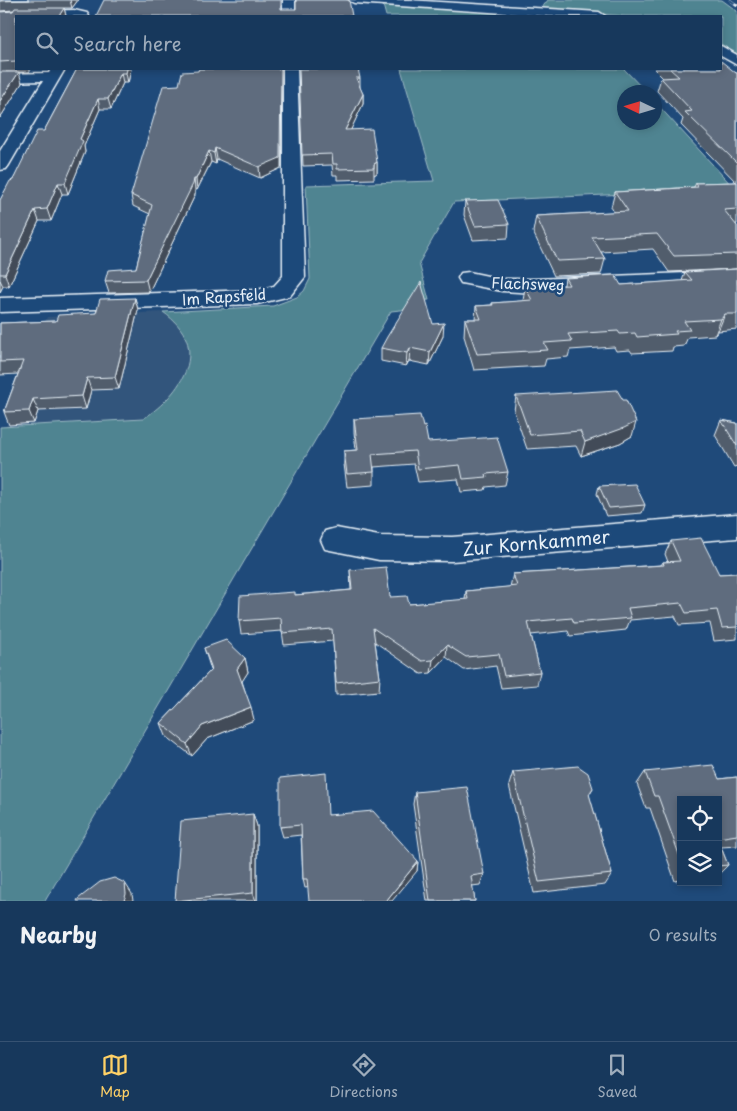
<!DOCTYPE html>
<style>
body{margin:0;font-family:"Playpen Sans",sans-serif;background:#203f62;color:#f1f3f6}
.controls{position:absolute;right:15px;bottom:15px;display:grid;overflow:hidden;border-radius:0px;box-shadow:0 2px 8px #0003}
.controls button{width:45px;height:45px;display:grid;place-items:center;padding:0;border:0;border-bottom:1px solid #365272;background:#17385c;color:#f1f3f6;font:25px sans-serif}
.compass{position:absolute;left:617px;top:85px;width:45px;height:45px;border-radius:50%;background:#17385c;box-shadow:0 2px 8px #0003;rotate:274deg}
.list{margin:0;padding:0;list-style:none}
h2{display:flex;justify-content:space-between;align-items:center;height:65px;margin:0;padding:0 20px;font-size:21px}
h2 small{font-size:16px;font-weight:400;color:#9eacbb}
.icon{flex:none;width:28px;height:28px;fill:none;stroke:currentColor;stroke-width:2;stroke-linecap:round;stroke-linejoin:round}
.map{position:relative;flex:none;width:737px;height:901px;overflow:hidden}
.search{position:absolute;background:#17385c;box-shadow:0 2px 8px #0003;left:15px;right:15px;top:15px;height:55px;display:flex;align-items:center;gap:12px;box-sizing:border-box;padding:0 18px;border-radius:0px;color:#9eacbb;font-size:19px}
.sheet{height:140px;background:#17385c}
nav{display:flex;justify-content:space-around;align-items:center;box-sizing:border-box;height:70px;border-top:1px solid #365272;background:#17385c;font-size:14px;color:#9eacbb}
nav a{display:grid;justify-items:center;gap:2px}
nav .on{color:#ffd166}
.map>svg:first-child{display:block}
.built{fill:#32547b}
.green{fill:#508491;stroke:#9cbac4}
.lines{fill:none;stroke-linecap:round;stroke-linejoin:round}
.minor-casing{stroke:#e8f1f8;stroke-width:3}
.minor{fill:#1f4a7a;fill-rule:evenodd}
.rail-casing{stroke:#e8f1f8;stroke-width:2.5}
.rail{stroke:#1f4a7a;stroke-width:2;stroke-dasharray:5.5;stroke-linecap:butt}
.wall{fill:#515d6c;stroke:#e8f1f8}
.shaded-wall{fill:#424c58;stroke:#e8f1f8}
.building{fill:#5e6c7e;stroke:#e8f1f8}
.labels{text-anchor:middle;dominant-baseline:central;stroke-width:5;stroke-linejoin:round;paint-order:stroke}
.far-street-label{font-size:15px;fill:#e8f1f8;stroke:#1f4a7a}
.street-label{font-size:18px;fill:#e8f1f8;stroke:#1f4a7a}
</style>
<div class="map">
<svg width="737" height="901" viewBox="0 0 737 901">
<rect width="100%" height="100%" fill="#1f4a7a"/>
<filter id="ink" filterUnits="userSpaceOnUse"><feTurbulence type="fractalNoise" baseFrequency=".02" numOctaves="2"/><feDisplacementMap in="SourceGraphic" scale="10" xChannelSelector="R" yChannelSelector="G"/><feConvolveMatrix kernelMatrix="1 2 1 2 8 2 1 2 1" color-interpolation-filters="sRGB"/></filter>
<g filter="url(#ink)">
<polygon class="built" points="163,312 173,319 186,336 189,348 189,360 186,370 174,393 154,411 143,419 6,426 47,317"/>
<g class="green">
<polygon points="548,0 722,0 737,11 737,54 721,44 721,16 626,16 541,9"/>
<polygon points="383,5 537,15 553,16 386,16"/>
<path d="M401 69H624L646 92H624V122H654L655 102 735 189 454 202 419 263 429 300 408 301 410 309 391 311 45 901H0V427L143 419C182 393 213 347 163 312L273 306 297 297 304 291 310 279 306 185 434 181Z"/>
</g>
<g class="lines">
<g class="minor-casing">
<g id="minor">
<rect x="283" y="0" width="12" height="16"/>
<polygon points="348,0 408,0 599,12 605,16 548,16 354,3"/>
<polygon points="74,10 87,13 89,16 16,16 16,19 0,20 0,12"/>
<polygon points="721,46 737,55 737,65 721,56"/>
<polygon points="51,69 65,69 9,165 6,169 0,170 0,151 43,81 0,82 0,74 49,73"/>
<polygon points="283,69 297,69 305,277 290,296 257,304 0,312 0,298 257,290 274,286 283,276"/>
<polygon points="737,271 737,283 535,293 502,291 461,283 458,278 461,273 469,272 502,279 535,279"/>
<polygon points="737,514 737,538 452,561 379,560 325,549 321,540 325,531 336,528 379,536 452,537"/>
</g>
</g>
<use href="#minor" class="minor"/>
<g class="rail-casing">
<polyline id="rail" points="730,0 737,5"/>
</g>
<use href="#rail" class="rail"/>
</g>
<g class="wall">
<polygon points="0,0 78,0 72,8 64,8 66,16 16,16 16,69 31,69 29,72 6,72 22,83 0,118 0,12 13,11 14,10 0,11"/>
<polygon points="77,69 131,69 128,83 123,83 111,109 100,109 84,146 85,152 68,194 62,194 51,221 39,221 9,286 3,286 0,292 0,200 44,131"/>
<polygon points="199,69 282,69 281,168 260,178 217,159 216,164 211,162 197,190 195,190 195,195 149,292 109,293 105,281 136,268 150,214 133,206 131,195 179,85 198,71"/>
<polygon points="299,69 360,78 360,88 363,94 363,104 351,129 377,162 377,173 374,175 374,179 337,180 337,175 333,175 332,165 303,166"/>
<polygon points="654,69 721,69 737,73 737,224 736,224 737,226 737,269 669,272 653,249 601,252 605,259 601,274 554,276 533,232 536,216 614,212 611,207 615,192 694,187 696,183 736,182 681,125 683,119 657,91 661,78 663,78"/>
<polygon points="465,201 509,224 508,238 473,240 464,215"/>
<polygon points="737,269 737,329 718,331 715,335 688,337 684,346 673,347 672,351 632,353 630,350 616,351 614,347 570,350 568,357 546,359 544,366 474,370 464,336 465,319 475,319 476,306 492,305 492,303 523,301 525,287 564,285 565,278 621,285 682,281 685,272"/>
<polygon points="135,298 138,310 119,389 91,390 86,409 38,411 34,423 9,425 4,412 18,374 0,375 0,323 56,321 96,313"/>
<polygon points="443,336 429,365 409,361 406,366 381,361 381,348"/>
<polygon points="516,396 632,436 620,443 581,456 576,446 527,449 514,411"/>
<polygon points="354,419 423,427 428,442 508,472 505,485 486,487 485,490 461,492 458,479 418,482 414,464 374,467 374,485 347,487 344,464 344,451 356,450 354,432"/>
<polygon points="721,420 737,423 737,466 734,467 715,435"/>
<polygon points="599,486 645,505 642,513 606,516 597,494"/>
<polygon points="671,541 719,574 737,573 737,639 714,641 710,623 679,625 675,616 630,620 626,630 570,636 568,631 531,635 540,672 537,685 501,688 496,666 464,670 446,657 431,673 421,674 375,642 380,678 379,691 336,695 333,641 284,645 282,631 241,634 239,621 295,595 351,590 350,570 390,597 409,604 465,600 466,591 510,587 513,574 661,565 663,562 668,562 665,554"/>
<polygon points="204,648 245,658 248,672 242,681 254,720 207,739 192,756 166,736 161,723 211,670"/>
<polygon points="513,772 593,788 589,795 612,874 605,885 534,893 509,785"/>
<polygon points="645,772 719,779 737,777 737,846 721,847 728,865 718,875 718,800 681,800 681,880 675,881 650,808 646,808 637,784"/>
<polygon points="415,792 484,874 480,885 472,886 475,901 427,901 413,804"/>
<polygon points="253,814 257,826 257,901 175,901"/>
<polygon points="329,815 418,861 417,871 305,888 303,879 301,835 283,837 280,827"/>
</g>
<g class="shaded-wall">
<polygon points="70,0 78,0 72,8"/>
<polygon points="64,8 66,16 59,16"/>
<polygon points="127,69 131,69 128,83 126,73"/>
<polygon points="281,69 282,69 281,168 260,178 259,167"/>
<polygon points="19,72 22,83 0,118 0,101"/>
<polygon points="121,73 123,83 111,109 108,99"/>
<polygon points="363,94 363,104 346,140 345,130"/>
<polygon points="98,99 100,109 84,146 85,152 68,194 65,183 80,139"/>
<polygon points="215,148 217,159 216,164 214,153"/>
<polygon points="209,151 211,162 197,190 196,179"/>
<polygon points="377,162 377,173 374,175 374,164"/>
<polygon points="194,179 195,190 195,195 149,292 146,280"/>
<polygon points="58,183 62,194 51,221 47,209"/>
<polygon points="35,210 39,221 9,286 5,274"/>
<polygon points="0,280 3,286 0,292"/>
<polygon points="135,298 138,310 119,389 115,377"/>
<polygon points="725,314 718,331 715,335 721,319"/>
<polygon points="444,323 443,336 429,365 430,352"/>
<polygon points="410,348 409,361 406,366 407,353"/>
<polygon points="87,378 91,390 86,409 82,396"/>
<polygon points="33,399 38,411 34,423 29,411"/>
<polygon points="636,422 632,436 620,443 581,456 585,442"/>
<polygon points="447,645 446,657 431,673 433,660"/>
<polygon points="245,658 248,672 241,683 237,669"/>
<polygon points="251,707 254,720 207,739 192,756 187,744 202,726"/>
<polygon points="253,814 257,826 257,901 256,901 253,893"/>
<polygon points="418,861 417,871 392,901 386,901"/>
<polygon points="125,883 132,894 133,901 124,901"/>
</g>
<g class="building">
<polygon points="0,0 29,0 0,1"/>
<polygon points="104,0 281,0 281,9 296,9 296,0 349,0 352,16 96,16"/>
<polygon points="15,8 64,8 59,16 16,16 16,61 0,62 0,12 13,11"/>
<polygon points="721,61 736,73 737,73 737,163 685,112 692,111 661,78 679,77 670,69 721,69"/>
<polygon points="77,69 127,69 126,73 121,73 108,99 98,99 80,139 83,141 65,183 58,183 47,209 35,210 5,274 0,274 0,200 10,181 13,180 37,131 44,131"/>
<polygon points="199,69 281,69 280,158 259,167 215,148 214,153 209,151 196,179 194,179 193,184 146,280 105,281 108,270 136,268 152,205 131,195 163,86 179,85 182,72 198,71"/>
<polygon points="299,69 358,69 360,78 356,78 363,94 345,130 372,129 377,162 374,164 374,168 337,169 337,164 333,164 332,154 302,155"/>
<polygon points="0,72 19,72 0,101"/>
<polygon points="737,182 737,209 724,210 737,226 737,254 674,256 657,234 592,237 605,259 557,261 536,216 628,211 615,192 698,187 696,183"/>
<polygon points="498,200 509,224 475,226 465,201"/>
<polygon points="737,269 737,314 725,314 721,319 684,321 690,330 675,331 677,334 637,337 635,333 620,334 618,331 568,334 572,341 544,343 548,350 477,354 465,319 481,319 476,306 493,305 492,303 532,300 525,287 569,285 565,278 615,275 621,285 692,280 685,272"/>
<polygon points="421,282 433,324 444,323 430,352 410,348 407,353 381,348 387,337"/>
<polygon points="135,298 115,377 87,378 82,396 33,399 29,411 4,412 23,361 0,362 0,323 56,321 58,315 96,313 100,299"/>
<polygon points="617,390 623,400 626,400 636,422 624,428 585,442 580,431 530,435 516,396"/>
<polygon points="420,415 423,427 425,426 428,442 497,437 508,472 486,474 487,477 463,479 460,465 418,469 415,451 372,454 374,472 347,474 344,451 358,450 354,419"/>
<polygon points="721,420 737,423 737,446"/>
<polygon points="635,484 645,505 609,508 599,486"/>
<polygon points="701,538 719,574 737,573 737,627 722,628 717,610 686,613 681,603 628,608 631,618 574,623 572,618 528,622 540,672 504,676 499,654 466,657 447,645 433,660 422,661 373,628 380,678 336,683 332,629 282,633 281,618 239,621 240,596 295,592 295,595 352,590 350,570 386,567 390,597 407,596 409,604 468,599 466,591 517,586 513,574 664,565 663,562 680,561 671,541"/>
<polygon points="226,640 245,658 237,669 251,707 202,726 187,744 161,723 212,669 204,648"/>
<polygon points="713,765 719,779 737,777 737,835 718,838 718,800 681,800 681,860 658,796 654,796 645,772"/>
<polygon points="578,766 588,773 593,788 589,794 612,874 539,882 513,772"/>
<polygon points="326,773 328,815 373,811 418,861 386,901 309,901 307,879 303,879 301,825 280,827 280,778"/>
<polygon points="467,787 484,874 471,876 475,901 430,901 415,792"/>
<polygon points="253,814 253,893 175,901 181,821"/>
<polygon points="718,840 728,865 718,866"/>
<polygon points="114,878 125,883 126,894 124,901 77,901 78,899 100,882"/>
</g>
</g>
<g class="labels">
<g class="far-street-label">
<text transform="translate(528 283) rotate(2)">Flachsweg</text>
<text transform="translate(224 296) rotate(-4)">Im Rapsfeld</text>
</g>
<g class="street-label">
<text transform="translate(536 542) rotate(-5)">Zur Kornkammer</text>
</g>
</g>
</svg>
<div class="controls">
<button><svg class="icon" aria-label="locate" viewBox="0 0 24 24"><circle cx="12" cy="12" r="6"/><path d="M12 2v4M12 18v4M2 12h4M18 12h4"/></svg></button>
<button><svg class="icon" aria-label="layers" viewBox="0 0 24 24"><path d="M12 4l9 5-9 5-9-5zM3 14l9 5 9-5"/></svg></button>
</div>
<svg class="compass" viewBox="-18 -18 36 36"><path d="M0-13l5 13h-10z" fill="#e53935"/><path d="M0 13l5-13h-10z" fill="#9eacbb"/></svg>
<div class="search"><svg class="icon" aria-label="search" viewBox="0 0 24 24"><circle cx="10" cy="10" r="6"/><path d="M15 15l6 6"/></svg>Search here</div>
</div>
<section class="sheet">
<h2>Nearby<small>0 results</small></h2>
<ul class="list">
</ul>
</section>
<nav>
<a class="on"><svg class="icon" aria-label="map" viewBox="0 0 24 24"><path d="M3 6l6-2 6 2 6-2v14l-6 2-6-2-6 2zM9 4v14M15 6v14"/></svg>Map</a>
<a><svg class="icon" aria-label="directions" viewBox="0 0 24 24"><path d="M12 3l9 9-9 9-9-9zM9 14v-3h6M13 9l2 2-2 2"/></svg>Directions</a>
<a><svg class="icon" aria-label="saved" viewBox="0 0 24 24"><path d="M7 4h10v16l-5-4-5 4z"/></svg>Saved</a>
</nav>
